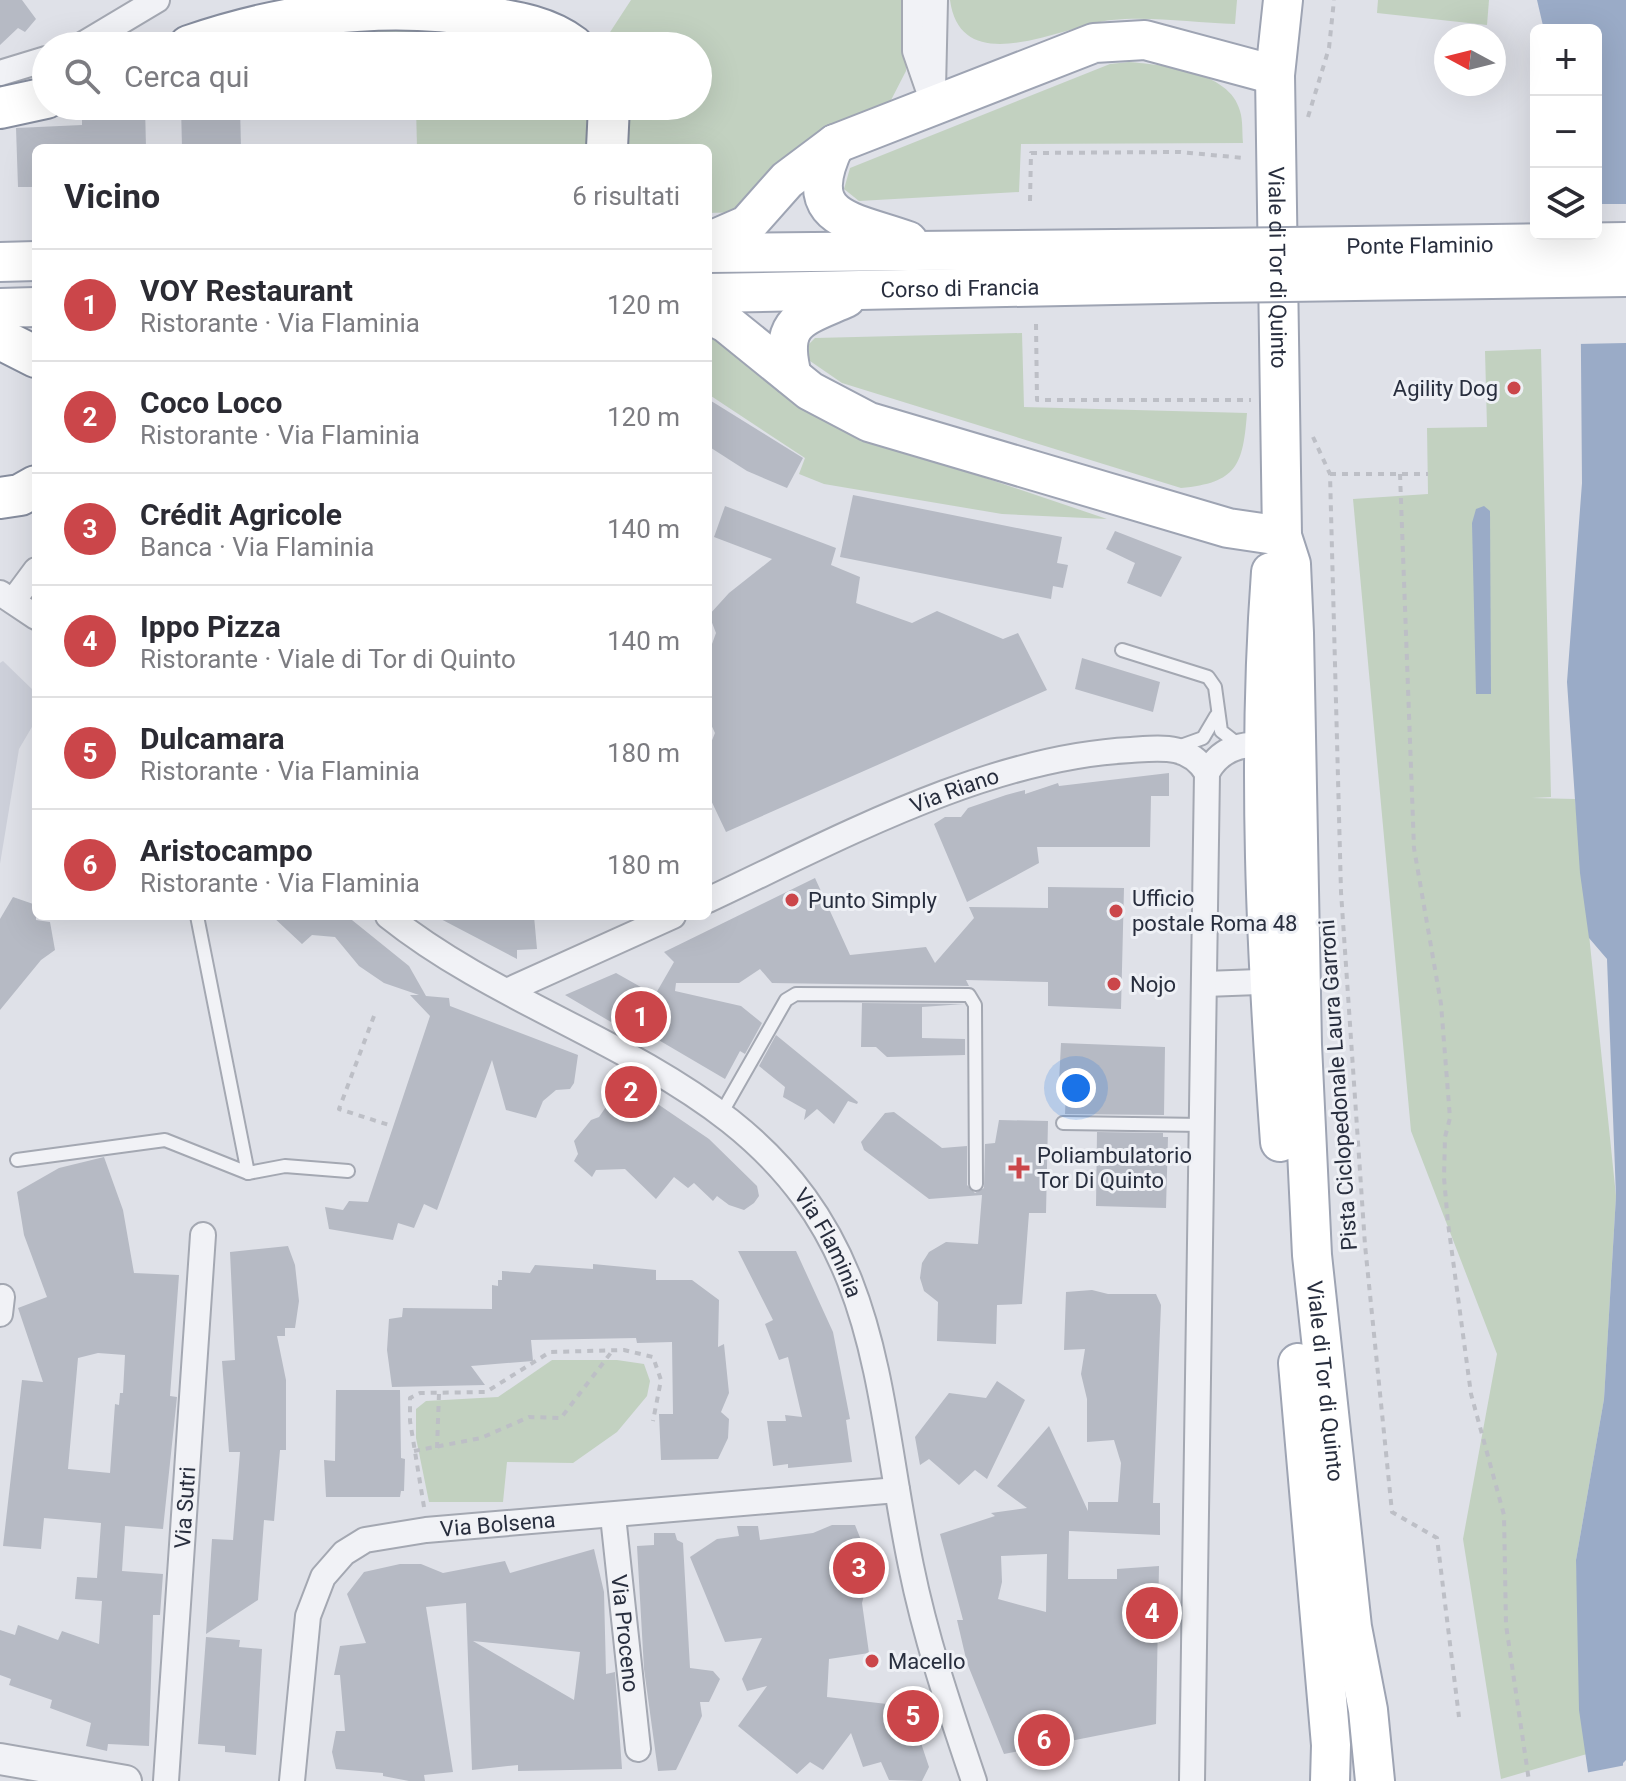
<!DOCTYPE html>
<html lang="it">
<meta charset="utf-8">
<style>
body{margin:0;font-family:Roboto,sans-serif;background:#f7f7f7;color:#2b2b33}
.controls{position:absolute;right:24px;top:24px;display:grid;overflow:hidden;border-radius:12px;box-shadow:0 8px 32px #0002}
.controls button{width:72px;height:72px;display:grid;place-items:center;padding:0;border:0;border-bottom:2px solid #e1e1e2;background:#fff;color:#2b2b33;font:40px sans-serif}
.compass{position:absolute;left:1434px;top:24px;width:72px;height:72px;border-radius:50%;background:#fff;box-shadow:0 8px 32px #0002;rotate:277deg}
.you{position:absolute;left:1076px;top:1088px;width:28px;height:28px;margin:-20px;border:6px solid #fff;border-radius:50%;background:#1a73e8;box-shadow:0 0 0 12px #1a73e833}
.badge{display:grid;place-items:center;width:52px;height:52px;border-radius:50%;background:#cb464a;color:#fff;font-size:26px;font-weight:700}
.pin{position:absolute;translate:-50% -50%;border:4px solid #fff;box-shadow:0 2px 8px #0006}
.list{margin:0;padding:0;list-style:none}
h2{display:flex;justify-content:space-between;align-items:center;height:104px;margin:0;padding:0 32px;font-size:34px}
h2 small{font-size:26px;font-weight:400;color:#7c7c81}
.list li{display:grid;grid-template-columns:52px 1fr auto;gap:24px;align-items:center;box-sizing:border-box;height:112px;padding:0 32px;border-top:2px solid #e1e1e2}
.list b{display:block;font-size:30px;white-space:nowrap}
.list p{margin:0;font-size:26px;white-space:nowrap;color:#7c7c81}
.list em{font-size:26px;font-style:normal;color:#7c7c81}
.icon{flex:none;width:44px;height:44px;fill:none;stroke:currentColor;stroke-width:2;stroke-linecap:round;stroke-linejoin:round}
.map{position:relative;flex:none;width:1626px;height:1781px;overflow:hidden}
.search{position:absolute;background:#fff;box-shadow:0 8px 32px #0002;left:32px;top:32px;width:680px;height:88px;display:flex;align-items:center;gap:20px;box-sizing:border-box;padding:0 28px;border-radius:44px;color:#7c7c81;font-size:30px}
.panel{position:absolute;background:#fff;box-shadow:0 8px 32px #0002;left:32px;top:144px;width:680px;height:776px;border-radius:12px}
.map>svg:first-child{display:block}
.built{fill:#cdd0da}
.green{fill:#c2d1c0}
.water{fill:#9aabc7}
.pier{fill:#dfe1e8}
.building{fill:#b6bac4;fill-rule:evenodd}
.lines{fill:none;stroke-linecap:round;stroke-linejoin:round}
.service-casing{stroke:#a4a8b2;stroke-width:16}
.minor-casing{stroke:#a4a8b2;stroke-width:28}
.tertiary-casing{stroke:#a4a8b2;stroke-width:34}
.primary-casing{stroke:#9ea4b3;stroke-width:42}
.trunk-casing{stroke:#868d9e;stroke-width:44}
.path{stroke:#bdbfc6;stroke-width:4;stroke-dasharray:6 6;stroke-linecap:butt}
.service{stroke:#f1f2f6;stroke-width:12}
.minor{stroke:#f1f2f6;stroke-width:24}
.tertiary{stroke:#f1f2f6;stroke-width:30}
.primary{stroke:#fff;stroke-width:38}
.trunk{stroke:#fff;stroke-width:40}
.primary-bridge-casing{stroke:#9ea4b3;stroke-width:42;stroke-linecap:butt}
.primary-bridge{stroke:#fff;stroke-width:38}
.poi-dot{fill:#cb464a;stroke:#eef0f5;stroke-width:3}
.labels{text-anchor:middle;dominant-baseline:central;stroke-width:6;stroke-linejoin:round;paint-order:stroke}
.street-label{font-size:22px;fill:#282e3e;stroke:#eef0f5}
.poi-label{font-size:22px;fill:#282e3e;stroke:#eef0f5;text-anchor:start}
</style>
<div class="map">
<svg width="1626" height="1781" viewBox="0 0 1626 1781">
<rect width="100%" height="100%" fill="#dfe1e8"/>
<polygon class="built" points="3,661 36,693 36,720 19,749 0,864 0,663"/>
<g class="green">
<polygon points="631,0 905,0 906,71 889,104 742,212 708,213 708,148 619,148 620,106 698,106 698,46 601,46"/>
<path d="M950 0H1237L1235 24C1195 23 1151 16 1112 20 1064 25 961 82 950 0Z"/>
<polygon points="1378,0 1489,0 1487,25 1377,13"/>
<polygon points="413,27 550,46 237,46 316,31"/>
<path d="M1129 62C1163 65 1230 71 1240 111 1243 120 1242 133 1243 143L1021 144 1019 192 859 201 844 189 850 168 1110 64Z"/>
<polygon points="416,106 597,106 595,148 417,148"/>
<path d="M1022 333 1024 407 1247 413C1243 465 1237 483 1181 488L842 383 810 361 804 349 815 338Z"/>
<polygon points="708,336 727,337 783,395 835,427 1107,519 1002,514 824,484 799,474 805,458 708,394"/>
<polygon points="1541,349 1551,797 1532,798 1575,799 1616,1196 1604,1399 1576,1560 1587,1754 1501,1779 1463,1539 1497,1354 1411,1131 1353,499 1428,494 1427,428 1487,427 1485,351"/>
<polygon points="552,1360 617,1360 644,1364 650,1381 647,1396 617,1432 573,1463 507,1462 503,1502 429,1502 416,1438 416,1409 426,1401 498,1397"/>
</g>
<g class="water">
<polygon points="1537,0 1626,0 1626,1760 1623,1763 1623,1781 1590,1781 1588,1772 1579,1710 1576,1560 1604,1399 1616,1196 1607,959 1589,938 1580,873 1567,682 1582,483 1580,234 1596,234 1596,30 1544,30"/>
<polygon points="1484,506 1490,511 1491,694 1476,694 1472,523 1476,509"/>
</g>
<g class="pier">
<polygon points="1596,204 1626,204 1626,343 1577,344 1576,234 1596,234"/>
<polygon points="1626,1765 1626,1781 1586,1781 1585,1773"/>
</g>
<g class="building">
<polygon points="0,0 22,0 36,19 25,32 18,28 0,45"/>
<polygon points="145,106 146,148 36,148 36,187 18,187 16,128 82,125 82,107"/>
<polygon points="181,106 240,106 241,148 182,148"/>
<polygon points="708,399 803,458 787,488 747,471 708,446"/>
<polygon points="853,495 1062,537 1057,563 1068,565 1063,588 1053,586 1051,599 840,557"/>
<polygon points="725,506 836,548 831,565 860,577 856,603 912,623 937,611 1003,639 1018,633 1047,690 726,832 708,794 708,750 715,733 708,718 708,655 716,633 709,615 729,593 772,559 714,537"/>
<polygon points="1115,531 1182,557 1161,597 1127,583 1135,563 1106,549"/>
<polygon points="1082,658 1160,682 1153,712 1075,689"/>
<polygon points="1169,773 1169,796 1151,796 1150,847 1037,847 1039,863 967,902 934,824 945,817 961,817 968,808 1006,795 1025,790 1025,794 1058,783 1059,786"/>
<polygon points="815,878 850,955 926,947 935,963 974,918 969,907 1048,908 1048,887 1124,888 1121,1009 1048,1006 1048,982 966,980 969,986 772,983 760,969 739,983 676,983 675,991 741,1006 762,1023 745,1054 740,1051 725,1079 616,1015 611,1022 565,995 616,973 655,995 674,962 664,952"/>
<polygon points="13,897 36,905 36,920 50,922 55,950 41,960 0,1010 0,919"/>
<polygon points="272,916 347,916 409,966 426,996 449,998 450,1006 578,1055 574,1083 570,1089 556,1090 543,1101 536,1118 506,1110 492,1060 437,1210 424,1204 414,1228 398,1223 393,1240 329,1229 325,1207 343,1210 349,1201 368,1202 430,1016 410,995 419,995 384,983 359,966 335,937 312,935 302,944"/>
<polygon points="435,916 534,916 537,949 517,950 517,959"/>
<polygon points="862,1003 964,1004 922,1007 922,1038 965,1039 965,1055 887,1057 876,1047 861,1047"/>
<polygon points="776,1035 858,1102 857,1104 848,1101 834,1124 817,1109 804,1120 806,1110 783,1097 785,1087 759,1066"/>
<polygon points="1061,1043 1165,1047 1164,1115 1065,1114 1066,1089 1059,1082"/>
<polygon points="624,1081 709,1139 757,1186 759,1196 754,1203 744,1210 729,1205 717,1196 713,1201 694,1183 688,1188 674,1177 656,1199 625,1169 596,1170 592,1177 574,1161 578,1154 574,1141 591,1120 599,1117"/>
<polygon points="894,1112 942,1148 967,1146 967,1185 975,1193 984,1188 985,1144 995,1143 999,1120 1048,1121 1046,1213 1029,1213 1022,1304 997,1305 996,1344 937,1341 938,1302 924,1291 920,1278 922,1263 929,1252 946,1242 978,1244 982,1195 929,1199 864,1150 861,1142 885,1113"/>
<polygon points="1097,1132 1163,1133 1163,1137 1168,1137 1166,1208 1096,1206"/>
<path d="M104 1157 123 1210 134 1273 179 1275 170 1396 177 1397 163 1529 125 1526 122 1571 163 1574 160 1615H153L149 1746 108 1744 107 1751 86 1746 91 1723 50 1708 52 1700 9 1685 11 1679 0 1675V1630L15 1635 18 1625 58 1640 62 1631 99 1644 102 1601 75 1599 77 1577 97 1578 101 1523 44 1518 41 1549 3 1546 22 1380 43 1382 18 1308 47 1297 24 1235 17 1192 59 1168ZM98 1353 125 1355 123 1393H120L119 1405 115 1404 110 1473 68 1469 78 1358Z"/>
<polygon points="288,1246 295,1265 299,1301 295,1328 285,1328 285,1336 277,1336 286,1380 286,1450 280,1450 274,1521 264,1520 258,1600 206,1634 212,1539 233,1540 240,1452 229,1452 222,1361 235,1360 230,1252"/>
<polygon points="738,1251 796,1251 833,1332 850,1419 846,1420 852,1462 788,1468 788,1464 773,1466 767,1421 786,1421 785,1415 802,1417 788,1357 779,1360 765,1324 773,1320"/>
<polygon points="593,1264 656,1270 656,1280 692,1280 719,1300 718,1347 724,1344 729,1393 721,1412 729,1419 728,1438 718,1459 661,1460 659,1414 673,1414 672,1342 637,1343 636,1338 531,1340 533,1361 471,1366 485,1385 392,1387 387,1350 389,1319 402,1317 403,1308 492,1309 492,1285 498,1286 498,1280 502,1280 502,1271 530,1273 535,1265 593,1269"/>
<path d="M1092 1290 1108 1294H1156L1161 1305 1153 1503H1160V1535L1069 1531 1068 1579H1117V1569L1159 1566 1156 1724 1004 1754 967 1663 957 1620H963L940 1534 995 1516 991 1513 1027 1508 997 1486 1049 1426 1088 1511V1502H1118L1121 1463 1114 1440 1087 1442V1399L1081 1374 1085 1349 1064 1350 1066 1292ZM1047 1554 1046 1612 998 1599 1002 1582 1001 1556Z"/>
<polygon points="997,1381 1025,1400 987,1479 975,1470 959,1485 929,1459 920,1465 915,1437 949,1393 986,1398"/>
<polygon points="336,1390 400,1390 401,1458 405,1459 404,1491 401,1491 400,1497 326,1497 324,1460 335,1461"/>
<polygon points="832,1525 855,1525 861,1540 867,1583 862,1603 869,1653 829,1659 827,1697 904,1706 915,1701 928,1740 921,1743 929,1767 922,1781 889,1780 881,1762 863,1767 851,1733 823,1770 810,1762 797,1774 738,1726 767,1686 747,1691 742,1679 762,1638 725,1642 690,1557 717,1539 739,1536 737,1526 758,1526 760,1540 813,1533"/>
<polygon points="654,1533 675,1533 677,1540 683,1543 690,1668 713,1671 720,1679 709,1702 700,1702 702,1716 676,1770 658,1771 644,1669 637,1546 654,1545"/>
<path d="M594 1549 604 1592 606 1674 615 1672 622 1769 518 1771V1765L472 1770 466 1603 426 1607 453 1772 424 1775 425 1781H409L383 1776V1773L336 1769 332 1752 336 1731H345L340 1675H334L340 1646 366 1643 347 1594 364 1572 400 1564H421L443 1573 505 1561 510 1573ZM473 1641 580 1652 574 1700Z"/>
<polygon points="206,1637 240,1640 239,1647 262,1649 256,1755 225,1752 225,1746 198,1744"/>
</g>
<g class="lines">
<g class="service-casing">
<g id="service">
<polyline points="1122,650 1208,677 1215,687 1221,731 1239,745"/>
<polyline points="1178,747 1203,738 1216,716"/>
<polyline points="721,1114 786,1000 796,994 969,995 975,1005 976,1184"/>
<polyline points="1063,1123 1203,1125"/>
<polyline points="17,1160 165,1140 248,1173 197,916"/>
<polyline points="248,1173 285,1166 348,1171"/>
</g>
</g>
<g class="minor-casing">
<g id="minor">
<polyline points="915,0 915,51 933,103"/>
<polyline points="80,46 157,0"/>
<polyline points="0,73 46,59"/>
<polyline points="933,89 935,0"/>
<polyline points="0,593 36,617"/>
<polyline points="13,601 36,570"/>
<path id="s1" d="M708 900C838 839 987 757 1131 750 1162 748 1189 744 1207 773"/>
<path id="s2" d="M388 916C492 999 625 1039 730 1121 883 1242 875 1393 911 1566 926 1640 950 1710 974 1781"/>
<polyline points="1205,984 1282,981"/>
<polyline points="509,990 673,916"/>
<polyline points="0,1314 2,1297"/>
<path id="s3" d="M613 1516 638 1749"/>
<path id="s4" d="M166 1781 203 1235"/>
<path id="s5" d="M292 1781 308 1616 323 1577 344 1553 365 1540 426 1530 897 1490"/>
<path d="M1192 1781 1207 773C1221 746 1247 741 1276 747"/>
</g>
</g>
<g class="tertiary-casing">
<polyline id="tertiary" points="0,1759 126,1781"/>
</g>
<g class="primary-casing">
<g id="primary">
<path id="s6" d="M1283 0 1275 75 1282 536 1291 564 1294 633 1302 1045 1312 1255 1352 1627 1368 1710 1375 1781"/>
<path d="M835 144C799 220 849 220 908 241"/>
<polyline points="708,242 747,225 787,180 835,144 1094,43 1145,40 1275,75"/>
<polyline points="708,253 1212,248"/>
<polyline points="0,262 36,261"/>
<path id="s7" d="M708 293 1213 283"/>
<polyline points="0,308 36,307"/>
<polyline points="708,314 726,323 810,391 869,422 1228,528 1282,536"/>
<path d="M792 376C778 320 801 318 846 298"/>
<path d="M1271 572C1257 762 1266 952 1280 1142"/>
<polyline points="1298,1363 1331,1745 1330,1781"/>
</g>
</g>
<g class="trunk-casing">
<g id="trunk">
<path d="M189 46C285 13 386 0 486 17 517 22 548 27 573 46"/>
<polyline points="0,108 46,98"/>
<polyline points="607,148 609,106"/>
<polyline points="0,339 36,357"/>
<polyline points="0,498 20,495 36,486"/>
</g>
</g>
<g class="path">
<polyline points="1308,117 1329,48 1334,0"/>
<polyline points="1030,201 1031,153 1180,152 1244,158"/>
<polyline points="1036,324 1037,400 1251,400"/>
<polyline points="1313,437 1330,474 1341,892 1365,1245 1392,1512 1437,1538 1459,1717"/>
<polyline points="1330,474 1428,474"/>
<polyline points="1400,474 1414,848 1441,1004 1450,1118 1445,1137 1444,1178 1448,1223 1471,1394 1504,1515 1506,1625 1529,1781"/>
<polyline points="374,1016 339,1109 392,1126"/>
<polyline points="437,1448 439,1393"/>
<polyline points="414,1451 481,1438 529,1417 561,1418 613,1350"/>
<polyline points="424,1507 410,1421 410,1398 420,1393 486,1392 550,1352 624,1350 653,1357 661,1380 653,1421"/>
</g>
<use href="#service" class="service"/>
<use href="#minor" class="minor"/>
<use href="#tertiary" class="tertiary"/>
<use href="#primary" class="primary"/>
<use href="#trunk" class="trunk"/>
<g class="primary-bridge-casing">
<g id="primary-bridge">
<path id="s8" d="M1212 248 1626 242"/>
<polyline points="1213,283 1626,277"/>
</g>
</g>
<use href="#primary-bridge" class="primary-bridge"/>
</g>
<g class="poi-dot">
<circle cx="1514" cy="388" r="8"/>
<circle cx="792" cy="900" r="8"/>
<circle cx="1116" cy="911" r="8"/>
<circle cx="1114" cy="984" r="8"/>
<path d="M1015 1156h8v8h8v8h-8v8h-8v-8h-8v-8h8z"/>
<circle cx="872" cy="1661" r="8"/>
</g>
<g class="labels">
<g class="street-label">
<text stroke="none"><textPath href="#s8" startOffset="208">Ponte Flaminio</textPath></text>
<text stroke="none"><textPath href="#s6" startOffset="268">Viale di Tor di Quinto</textPath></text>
<text stroke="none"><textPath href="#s7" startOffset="252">Corso di Francia</textPath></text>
<text stroke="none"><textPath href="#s1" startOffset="270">Via Riano</textPath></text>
<text transform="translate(1338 1085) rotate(-94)">Pista Ciclopedonale Laura Garroni</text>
<text stroke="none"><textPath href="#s2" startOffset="558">Via Flaminia</textPath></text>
<text stroke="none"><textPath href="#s6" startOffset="1384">Viale di Tor di Quinto</textPath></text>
<text stroke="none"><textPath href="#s4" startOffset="274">Via Sutri</textPath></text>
<text stroke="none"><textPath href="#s5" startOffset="398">Via Bolsena</textPath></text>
<text stroke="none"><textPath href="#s3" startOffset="118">Via Proceno</textPath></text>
</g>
<g class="poi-label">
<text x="1498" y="388" text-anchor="end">Agility Dog</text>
<text x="1132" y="898">Ufficio<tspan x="1132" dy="25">postale Roma 48</tspan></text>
<text x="808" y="900">Punto Simply</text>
<text x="1130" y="984">Nojo</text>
<text x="1037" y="1155">Poliambulatorio<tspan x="1037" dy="25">Tor Di Quinto</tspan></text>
<text x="888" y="1661">Macello</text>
</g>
</g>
</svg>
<div class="controls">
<button>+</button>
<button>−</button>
<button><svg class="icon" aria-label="layers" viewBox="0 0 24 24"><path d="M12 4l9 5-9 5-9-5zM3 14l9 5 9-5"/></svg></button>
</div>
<svg class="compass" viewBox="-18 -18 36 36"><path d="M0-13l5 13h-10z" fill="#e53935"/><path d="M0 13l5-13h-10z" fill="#7c7c81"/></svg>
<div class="you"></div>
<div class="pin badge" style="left:641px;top:1017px">1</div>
<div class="pin badge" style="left:631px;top:1092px">2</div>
<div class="pin badge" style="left:859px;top:1568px">3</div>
<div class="pin badge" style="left:1152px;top:1613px">4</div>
<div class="pin badge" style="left:913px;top:1716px">5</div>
<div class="pin badge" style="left:1044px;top:1740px">6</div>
<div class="search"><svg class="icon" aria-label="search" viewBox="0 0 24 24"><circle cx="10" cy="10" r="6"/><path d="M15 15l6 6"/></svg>Cerca qui</div>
<section class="panel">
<h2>Vicino<small>6 risultati</small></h2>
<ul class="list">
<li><span class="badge">1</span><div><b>VOY Restaurant</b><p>Ristorante · Via Flaminia</p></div><em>120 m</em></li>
<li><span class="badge">2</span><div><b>Coco Loco</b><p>Ristorante · Via Flaminia</p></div><em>120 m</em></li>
<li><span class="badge">3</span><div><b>Crédit Agricole</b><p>Banca · Via Flaminia</p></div><em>140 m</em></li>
<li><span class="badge">4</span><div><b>Ippo Pizza</b><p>Ristorante · Viale di Tor di Quinto</p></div><em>140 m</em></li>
<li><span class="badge">5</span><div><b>Dulcamara</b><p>Ristorante · Via Flaminia</p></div><em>180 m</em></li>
<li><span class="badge">6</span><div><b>Aristocampo</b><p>Ristorante · Via Flaminia</p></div><em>180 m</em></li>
</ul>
</section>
</div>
